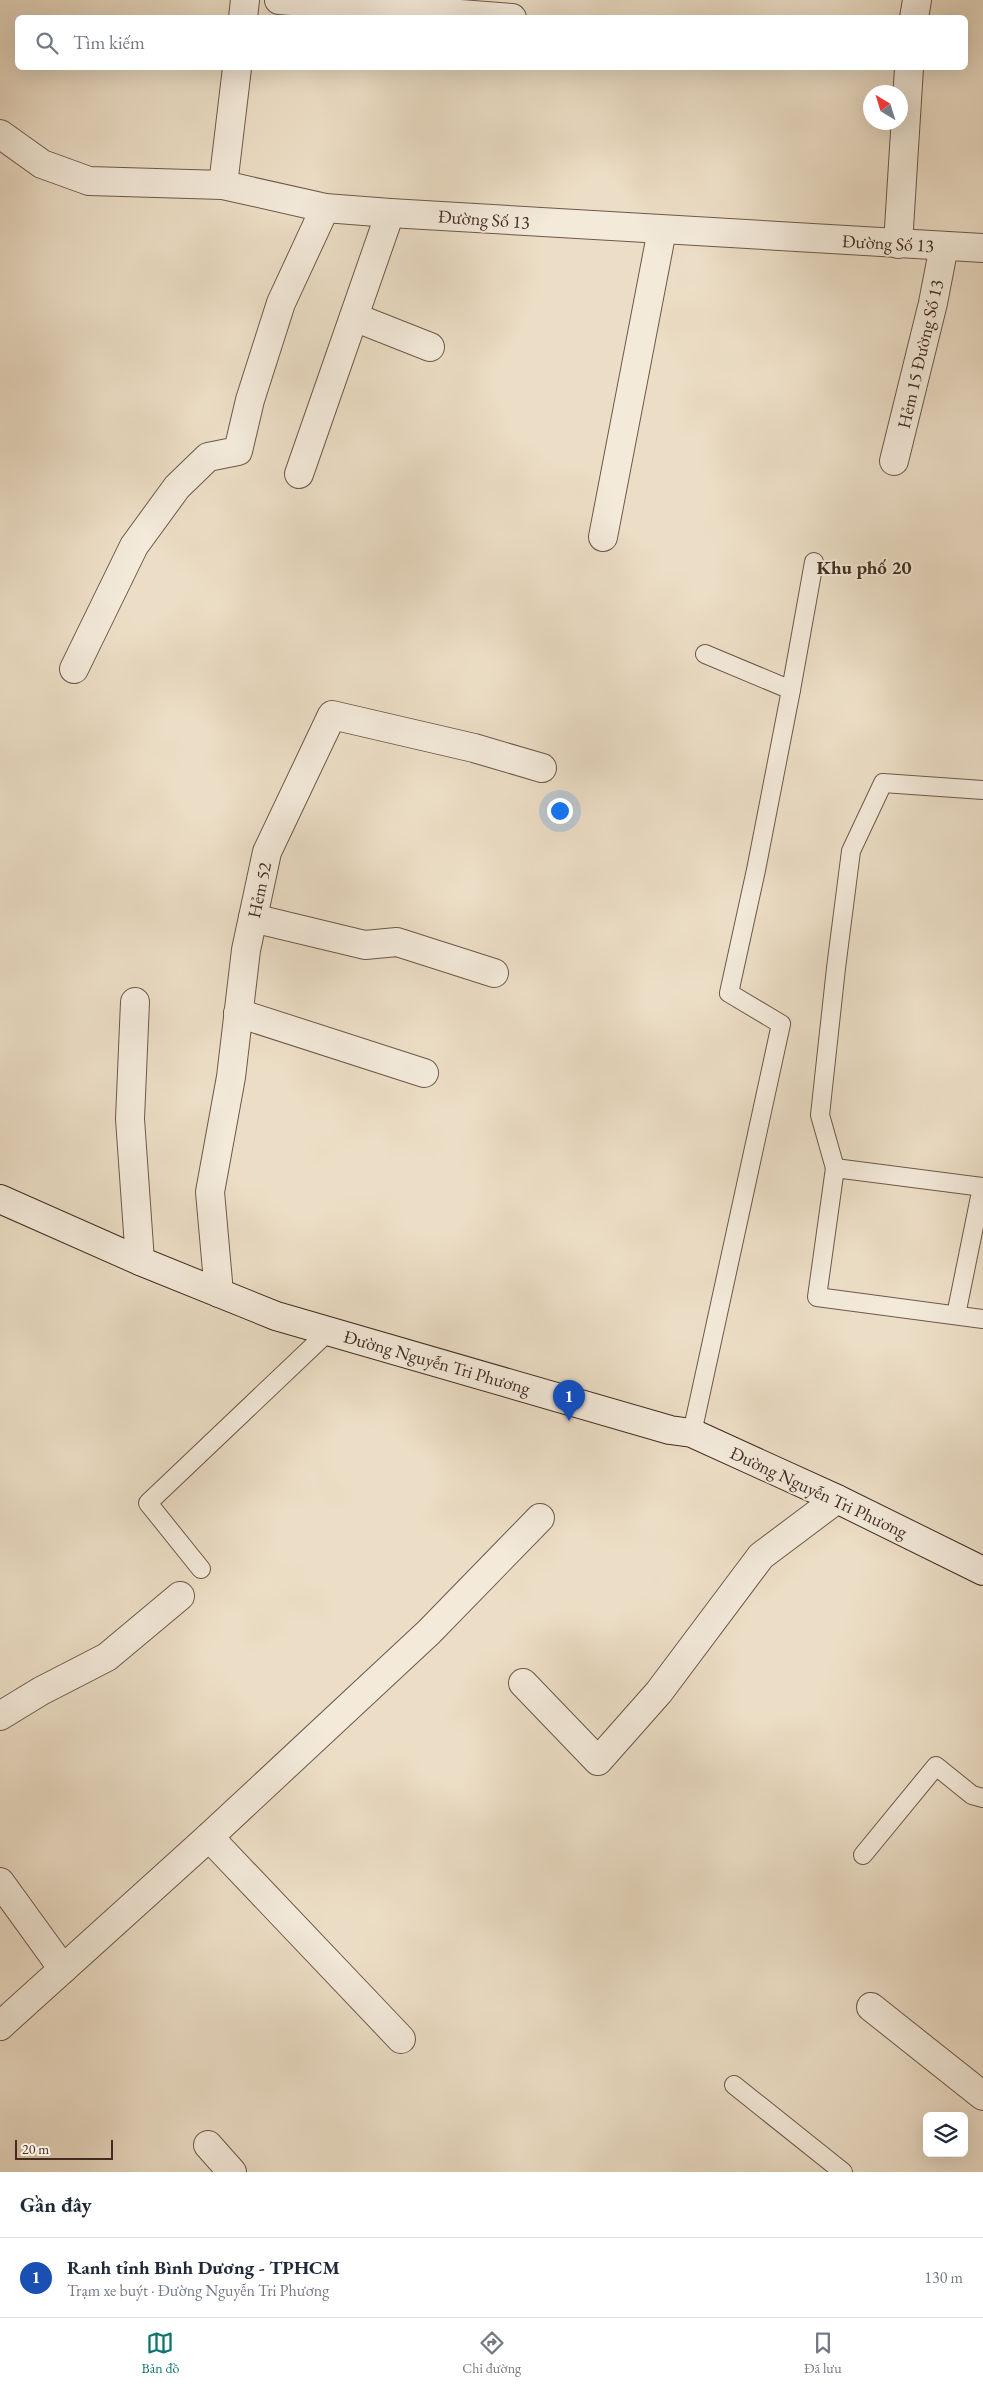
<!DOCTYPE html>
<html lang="vi">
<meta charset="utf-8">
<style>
body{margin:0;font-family:"EB Garamond",serif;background:#f2f2f3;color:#1f2937}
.controls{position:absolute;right:15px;bottom:15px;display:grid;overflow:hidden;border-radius:8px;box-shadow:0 5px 20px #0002}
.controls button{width:45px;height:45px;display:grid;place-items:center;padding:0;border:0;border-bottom:1px solid #e0e1e3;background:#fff;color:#1f2937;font:25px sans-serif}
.compass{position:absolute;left:863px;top:85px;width:45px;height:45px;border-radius:50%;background:#fff;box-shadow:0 5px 20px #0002;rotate:322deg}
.scale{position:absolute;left:15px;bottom:12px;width:98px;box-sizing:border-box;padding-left:5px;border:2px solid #432b20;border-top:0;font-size:14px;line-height:18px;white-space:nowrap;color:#432b20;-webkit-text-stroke:4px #f3eada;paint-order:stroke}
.you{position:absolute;left:559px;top:810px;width:18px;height:18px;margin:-12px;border:4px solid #fff;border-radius:50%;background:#1a73e8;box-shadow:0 0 0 8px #1a73e833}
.badge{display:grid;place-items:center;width:32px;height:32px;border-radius:50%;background:#0f766e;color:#fff;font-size:16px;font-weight:700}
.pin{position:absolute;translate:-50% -41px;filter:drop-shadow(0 1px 2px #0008)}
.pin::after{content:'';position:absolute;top:26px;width:18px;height:15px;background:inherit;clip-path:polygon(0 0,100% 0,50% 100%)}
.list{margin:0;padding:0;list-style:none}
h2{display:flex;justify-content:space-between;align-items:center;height:65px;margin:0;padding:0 20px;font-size:21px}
h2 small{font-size:16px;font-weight:400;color:#747a83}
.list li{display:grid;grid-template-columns:32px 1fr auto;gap:15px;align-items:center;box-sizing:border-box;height:80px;padding:0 20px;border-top:1px solid #e0e1e3}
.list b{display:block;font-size:19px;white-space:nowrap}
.list p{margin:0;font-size:16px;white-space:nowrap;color:#747a83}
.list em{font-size:16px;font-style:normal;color:#747a83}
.icon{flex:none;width:28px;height:28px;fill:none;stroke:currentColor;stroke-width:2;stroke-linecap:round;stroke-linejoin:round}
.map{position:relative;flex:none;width:983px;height:2172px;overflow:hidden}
.search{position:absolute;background:#fff;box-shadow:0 5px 20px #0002;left:15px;right:15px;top:15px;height:55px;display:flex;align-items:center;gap:12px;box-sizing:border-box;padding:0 18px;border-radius:8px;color:#747a83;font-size:19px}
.sheet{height:145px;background:#fff}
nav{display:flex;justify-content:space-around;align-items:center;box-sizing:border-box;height:70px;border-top:1px solid #e0e1e3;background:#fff;font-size:14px;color:#747a83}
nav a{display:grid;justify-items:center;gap:2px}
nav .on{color:#0f766e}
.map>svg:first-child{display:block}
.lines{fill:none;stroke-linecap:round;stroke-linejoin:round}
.lane-casing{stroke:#6d584a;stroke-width:20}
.street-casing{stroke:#6d584a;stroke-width:30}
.secondary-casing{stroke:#432b20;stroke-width:30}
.lane{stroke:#f3eada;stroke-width:18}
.street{stroke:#f3eada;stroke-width:28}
.secondary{stroke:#f3eada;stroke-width:28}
.labels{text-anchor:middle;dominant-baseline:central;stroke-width:4;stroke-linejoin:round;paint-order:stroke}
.street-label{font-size:18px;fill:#432b20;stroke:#f3eada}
.neighbourhood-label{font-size:19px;font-weight:bold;fill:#432b20;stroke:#f3eada}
</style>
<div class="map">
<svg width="983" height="2172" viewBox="0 0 983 2172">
<rect width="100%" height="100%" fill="#ecdec6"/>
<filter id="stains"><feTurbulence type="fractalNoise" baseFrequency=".004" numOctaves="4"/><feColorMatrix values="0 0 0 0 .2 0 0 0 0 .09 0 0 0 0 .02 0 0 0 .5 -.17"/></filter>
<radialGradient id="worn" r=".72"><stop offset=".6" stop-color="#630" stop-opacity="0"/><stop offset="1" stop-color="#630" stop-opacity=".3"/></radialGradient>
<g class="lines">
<g class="lane-casing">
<g id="lane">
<polyline points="791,690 814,562"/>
<polyline points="835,1168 820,1115 836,968 851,851 883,783 983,790"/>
<polyline points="983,1187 835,1168 817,1297 983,1319"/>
<polyline points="956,1315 982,1187"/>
<polyline points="692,1433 781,1024 729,993 756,870 791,690 705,654"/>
<polyline points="201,1569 148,1503 329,1331"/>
<polyline points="863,1855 936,1766 972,1795 983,1798"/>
<polyline points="734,2085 843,2172"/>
</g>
</g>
<g class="street-casing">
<g id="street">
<polyline points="279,0 512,18"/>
<polyline points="243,18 245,0"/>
<polyline points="914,18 917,0"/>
<polyline points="0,134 42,164 89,181 223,185 325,208 390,213 983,248"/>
<polyline points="223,185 237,68"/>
<polyline points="898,244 909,68"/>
<polyline points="354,317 430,347"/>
<polyline points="894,461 933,303 944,246"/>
<polyline points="299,474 390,213"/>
<polyline points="603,537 662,230"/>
<polyline points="74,669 134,546 177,487 208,457 238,451 250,400 281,303 325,208"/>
<polyline points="253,918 365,945 397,942 494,973"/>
<polyline points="135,1002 130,1119 140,1261"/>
<polyline points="238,1013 424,1073"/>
<polyline points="219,1293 210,1192 231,1077 246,950 267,852 332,715 474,748 542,768"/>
<polyline points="523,1683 598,1761 659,1692 761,1556 837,1499"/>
<polyline points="0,1716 41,1691 107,1657 180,1596"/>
<polyline points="209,1837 401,2039"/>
<polyline points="0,1882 63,1969"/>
<polyline points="871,2007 983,2096"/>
<polyline points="0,2026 209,1837 429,1632 540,1518"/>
<polyline points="208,2145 232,2172"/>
</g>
</g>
<g class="secondary-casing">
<polyline id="secondary" points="0,1199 140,1261 276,1316 670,1430 692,1433 837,1499 983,1571"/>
</g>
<use href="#lane" class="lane"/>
<use href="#street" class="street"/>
<use href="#secondary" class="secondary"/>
</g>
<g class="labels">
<g class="street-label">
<text transform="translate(484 219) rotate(4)">Đường Số 13</text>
<text transform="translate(888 243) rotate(3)">Đường Số 13</text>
<text transform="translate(920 354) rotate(-77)">Hẻm 15 Đường Số 13</text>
<text transform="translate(259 890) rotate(-78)">Hẻm 52</text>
<text transform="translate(437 1362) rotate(16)">Đường Nguyễn Tri Phương</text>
<text transform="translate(819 1492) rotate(25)">Đường Nguyễn Tri Phương</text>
</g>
<g class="neighbourhood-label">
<text x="864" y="567">Khu phố 20</text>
</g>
</g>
<rect width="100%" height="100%" filter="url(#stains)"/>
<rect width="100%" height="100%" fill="url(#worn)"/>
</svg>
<div class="controls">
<button><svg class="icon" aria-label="layers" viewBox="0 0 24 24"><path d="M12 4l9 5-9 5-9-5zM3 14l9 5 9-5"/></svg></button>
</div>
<svg class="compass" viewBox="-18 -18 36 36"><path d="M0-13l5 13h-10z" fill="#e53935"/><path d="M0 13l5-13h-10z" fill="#747a83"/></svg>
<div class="scale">20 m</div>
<div class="you"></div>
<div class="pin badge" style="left:569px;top:1421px;background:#1a4fb4">1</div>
<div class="search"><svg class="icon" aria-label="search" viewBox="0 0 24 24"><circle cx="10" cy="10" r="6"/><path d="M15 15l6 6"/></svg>Tìm kiếm</div>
</div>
<section class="sheet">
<h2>Gần đây<small></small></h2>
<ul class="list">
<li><span class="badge" style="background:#1a4fb4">1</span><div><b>Ranh tỉnh Bình Dương - TPHCM</b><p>Trạm xe buýt · Đường Nguyễn Tri Phương</p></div><em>130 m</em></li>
</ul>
</section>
<nav>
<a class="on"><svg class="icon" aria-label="map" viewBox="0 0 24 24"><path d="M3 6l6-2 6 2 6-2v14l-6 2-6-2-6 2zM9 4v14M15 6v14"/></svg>Bản đồ</a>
<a><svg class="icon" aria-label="directions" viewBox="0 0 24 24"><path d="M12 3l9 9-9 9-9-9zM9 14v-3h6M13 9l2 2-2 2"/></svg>Chỉ đường</a>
<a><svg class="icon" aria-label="saved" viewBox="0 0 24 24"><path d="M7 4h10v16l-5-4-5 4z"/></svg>Đã lưu</a>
</nav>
